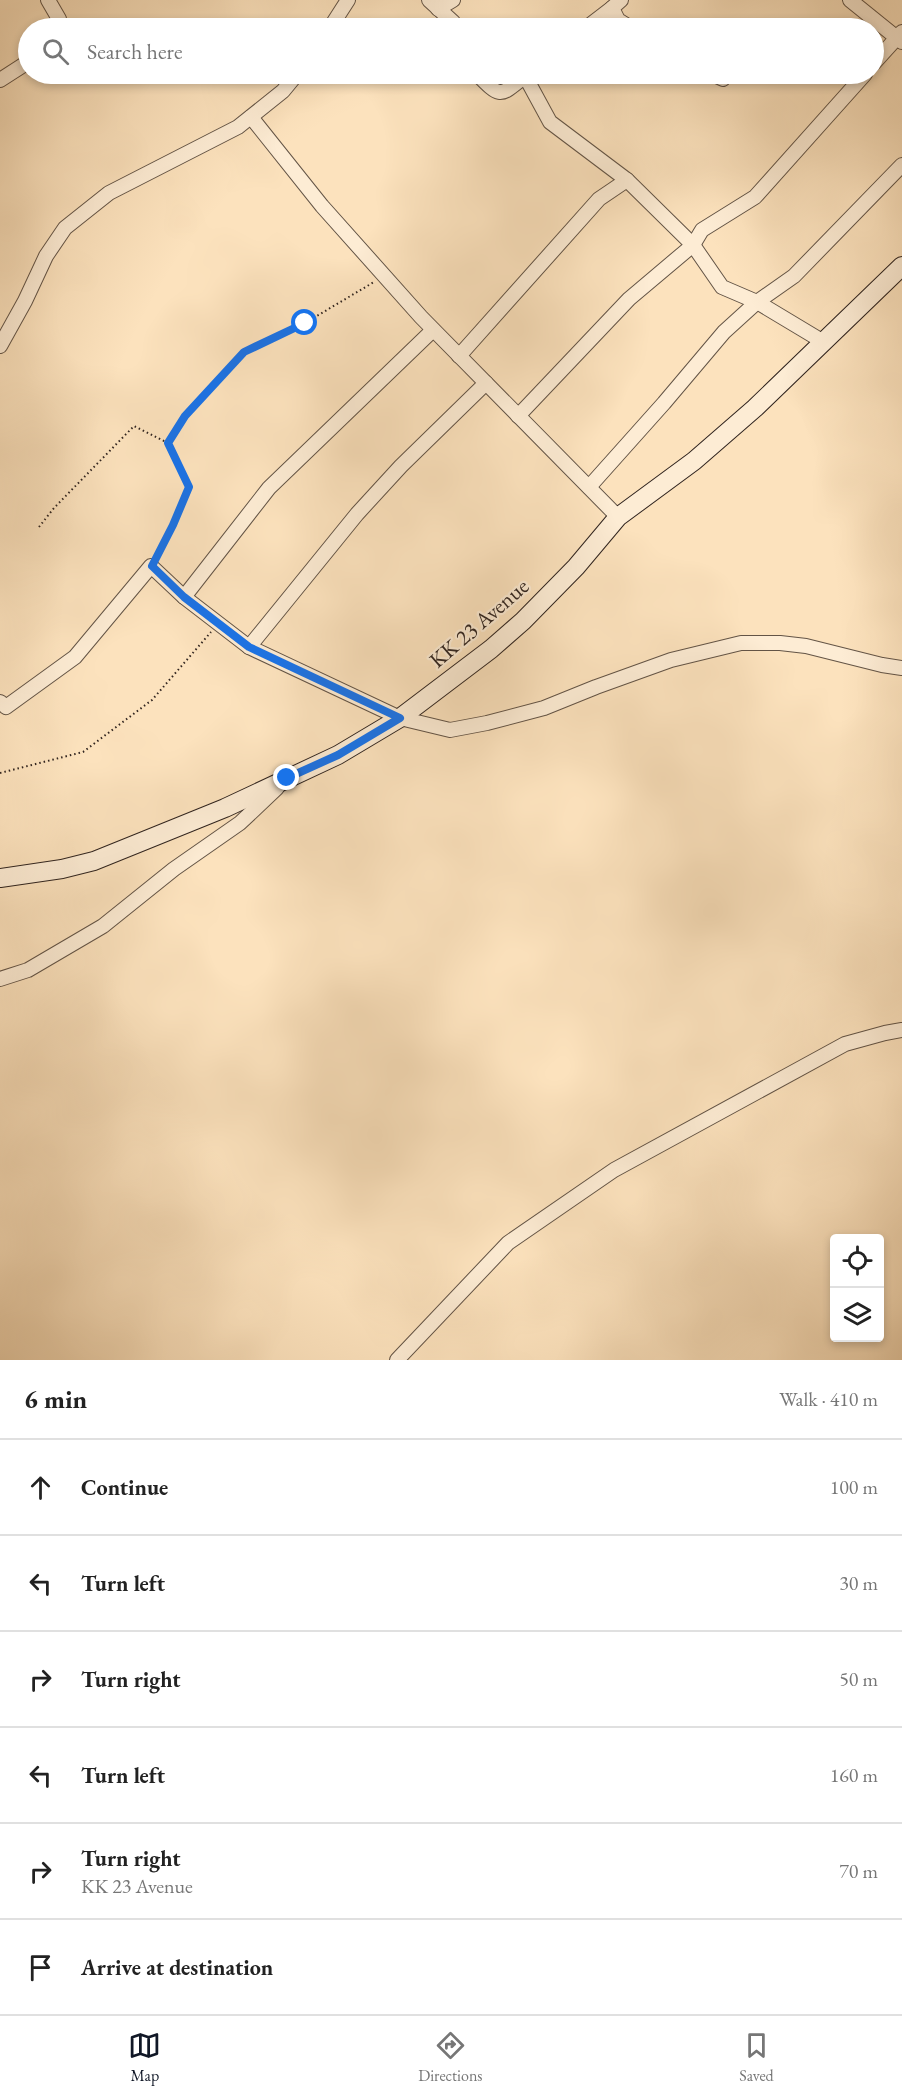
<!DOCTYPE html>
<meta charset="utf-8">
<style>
body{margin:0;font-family:"EB Garamond",serif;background:#f2f2f2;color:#222}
.controls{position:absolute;right:18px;bottom:18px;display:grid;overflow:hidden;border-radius:6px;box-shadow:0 3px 9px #0003}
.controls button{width:54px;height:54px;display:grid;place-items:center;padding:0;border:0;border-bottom:2px solid #e0e0e0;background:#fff;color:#222;font:30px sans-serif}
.stop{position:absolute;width:18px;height:18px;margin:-14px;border:4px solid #1a73e8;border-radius:50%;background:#fff}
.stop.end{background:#1a73e8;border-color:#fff;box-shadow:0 2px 6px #0008}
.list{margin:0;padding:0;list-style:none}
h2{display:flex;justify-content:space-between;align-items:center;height:78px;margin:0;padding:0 24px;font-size:26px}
h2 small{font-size:20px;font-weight:400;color:#767676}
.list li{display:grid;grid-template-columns:39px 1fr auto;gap:18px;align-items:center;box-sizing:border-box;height:96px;padding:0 24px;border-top:2px solid #e0e0e0}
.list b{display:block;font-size:22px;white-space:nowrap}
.list p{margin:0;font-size:20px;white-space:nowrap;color:#767676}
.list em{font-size:20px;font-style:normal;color:#767676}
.icon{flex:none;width:33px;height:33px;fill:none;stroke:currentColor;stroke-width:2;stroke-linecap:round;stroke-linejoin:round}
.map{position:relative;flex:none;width:902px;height:1360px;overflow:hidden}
.search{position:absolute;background:#fff;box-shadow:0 3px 9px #0003;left:18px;right:18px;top:18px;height:66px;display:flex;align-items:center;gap:15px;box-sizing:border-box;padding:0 21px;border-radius:33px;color:#767676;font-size:22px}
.sheet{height:654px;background:#fff}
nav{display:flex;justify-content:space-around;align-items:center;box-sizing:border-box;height:84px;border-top:2px solid #e0e0e0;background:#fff;font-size:16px;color:#767676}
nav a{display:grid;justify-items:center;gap:3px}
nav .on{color:#111827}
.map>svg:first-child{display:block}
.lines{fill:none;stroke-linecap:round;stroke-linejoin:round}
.minor-casing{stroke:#635446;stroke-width:16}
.secondary-casing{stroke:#30241f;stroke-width:20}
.path{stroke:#30241f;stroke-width:2;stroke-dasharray:1.5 3;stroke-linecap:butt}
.minor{stroke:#fdecd4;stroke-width:14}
.secondary{stroke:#fdecd4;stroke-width:18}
.route{stroke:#1a73e8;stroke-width:8}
.labels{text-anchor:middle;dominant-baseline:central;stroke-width:4.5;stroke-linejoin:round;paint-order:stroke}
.street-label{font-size:22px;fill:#30241f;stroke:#fdecd4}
</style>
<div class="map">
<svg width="902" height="1360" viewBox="0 0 902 1360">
<rect width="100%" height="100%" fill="#fce2bd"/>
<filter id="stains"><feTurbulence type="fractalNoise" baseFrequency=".00333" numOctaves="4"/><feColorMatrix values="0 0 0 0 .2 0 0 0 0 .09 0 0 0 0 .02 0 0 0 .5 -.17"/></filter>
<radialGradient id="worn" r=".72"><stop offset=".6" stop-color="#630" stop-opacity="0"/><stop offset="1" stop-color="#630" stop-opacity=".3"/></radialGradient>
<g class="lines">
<g class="minor-casing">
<g id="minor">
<polyline points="48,0 59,19 60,28"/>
<polyline points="429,0 453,22 457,28"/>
<polyline points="621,0 612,8 618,20 631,28"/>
<polyline points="850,0 902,42"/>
<polyline points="438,9 453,0"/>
<polyline points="330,28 348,0"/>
<polyline points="586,28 612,8"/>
<polyline points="874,63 902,32"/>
<path d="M477 74C503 101 500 95 528 74"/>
<polyline points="712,74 723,79"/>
<polyline points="525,76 550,122 627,180 693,245 722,287 757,302 822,341"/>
<polyline points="0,80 28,62"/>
<polyline points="251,117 322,206 421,317 618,517"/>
<polyline points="0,346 25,301 46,256 65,228 109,193 238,127 283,91 297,74"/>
<polyline points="459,356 599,199 627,180"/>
<polyline points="518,416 629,299 693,245 702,230 755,197 865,74"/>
<polyline points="589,487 664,403 724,332 757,302 794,276 902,165"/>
<polyline points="184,597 269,488 433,330"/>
<polyline points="249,647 357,514 401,466 486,383"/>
<polyline points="0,702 6,707 75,657 151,566 184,597 249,647 400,718 450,730 487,723 544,708 596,687 671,660 741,643 780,643 806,646 882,665 902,668"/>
<polyline points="0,979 28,970 103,926 174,869 240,823 277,788"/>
<polyline points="397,1360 508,1243 614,1170 845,1044 885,1033 902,1030"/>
</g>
</g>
<g class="secondary-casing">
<polyline id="secondary" points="0,878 62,869 94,861 146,840 225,808 338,755 400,718 491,649 523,621 576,567 618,517 694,461 755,408 902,266"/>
</g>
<g class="path">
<polyline points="39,527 54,508 134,426 168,443"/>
<polyline points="157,554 173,525 189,487 168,443 185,416 244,352 305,323 374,282"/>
<polyline points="0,773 83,752 152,700 211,632"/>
</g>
<use href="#minor" class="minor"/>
<use href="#secondary" class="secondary"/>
</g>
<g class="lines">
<polyline class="route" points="287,778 338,755 400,718 249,647 184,597 152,566 173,525 189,487 168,443 185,416 244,352 305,323"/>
</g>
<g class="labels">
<g class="street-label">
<text transform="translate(479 623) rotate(-41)">KK 23 Avenue</text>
</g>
</g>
<rect width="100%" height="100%" filter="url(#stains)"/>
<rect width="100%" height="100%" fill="url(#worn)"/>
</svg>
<div class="controls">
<button><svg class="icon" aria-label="locate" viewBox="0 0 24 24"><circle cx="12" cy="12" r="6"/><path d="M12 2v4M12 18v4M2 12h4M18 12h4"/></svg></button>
<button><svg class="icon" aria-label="layers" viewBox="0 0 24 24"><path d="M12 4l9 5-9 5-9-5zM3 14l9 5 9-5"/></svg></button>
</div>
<div class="stop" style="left:305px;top:323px"></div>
<div class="stop end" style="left:287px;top:778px"></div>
<div class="search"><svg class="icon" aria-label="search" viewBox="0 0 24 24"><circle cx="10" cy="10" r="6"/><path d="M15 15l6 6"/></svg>Search here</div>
</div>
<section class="sheet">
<h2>6 min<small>Walk · 410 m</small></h2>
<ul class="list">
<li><svg class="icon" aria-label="ahead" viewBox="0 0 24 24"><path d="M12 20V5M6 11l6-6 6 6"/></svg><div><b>Continue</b></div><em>100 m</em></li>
<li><svg class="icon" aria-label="left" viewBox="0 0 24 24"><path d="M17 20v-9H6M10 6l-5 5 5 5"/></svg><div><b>Turn left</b></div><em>30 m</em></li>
<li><svg class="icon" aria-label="right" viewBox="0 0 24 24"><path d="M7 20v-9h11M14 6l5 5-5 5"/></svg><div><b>Turn right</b></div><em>50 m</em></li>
<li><svg class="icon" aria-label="left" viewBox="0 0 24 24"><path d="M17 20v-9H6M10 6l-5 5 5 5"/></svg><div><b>Turn left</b></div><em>160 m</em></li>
<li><svg class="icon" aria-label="right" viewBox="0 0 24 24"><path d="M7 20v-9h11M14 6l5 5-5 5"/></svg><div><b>Turn right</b><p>KK 23 Avenue</p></div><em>70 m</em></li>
<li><svg class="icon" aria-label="arrive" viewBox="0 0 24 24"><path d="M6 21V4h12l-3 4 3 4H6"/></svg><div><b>Arrive at destination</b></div></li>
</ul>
</section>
<nav>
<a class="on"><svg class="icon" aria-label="map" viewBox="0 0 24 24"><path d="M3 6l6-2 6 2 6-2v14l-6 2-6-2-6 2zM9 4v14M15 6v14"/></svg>Map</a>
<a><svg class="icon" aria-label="directions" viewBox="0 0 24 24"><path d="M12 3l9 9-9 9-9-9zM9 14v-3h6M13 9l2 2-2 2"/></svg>Directions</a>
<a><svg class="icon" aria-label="saved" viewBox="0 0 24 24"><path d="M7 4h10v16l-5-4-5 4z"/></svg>Saved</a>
</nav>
